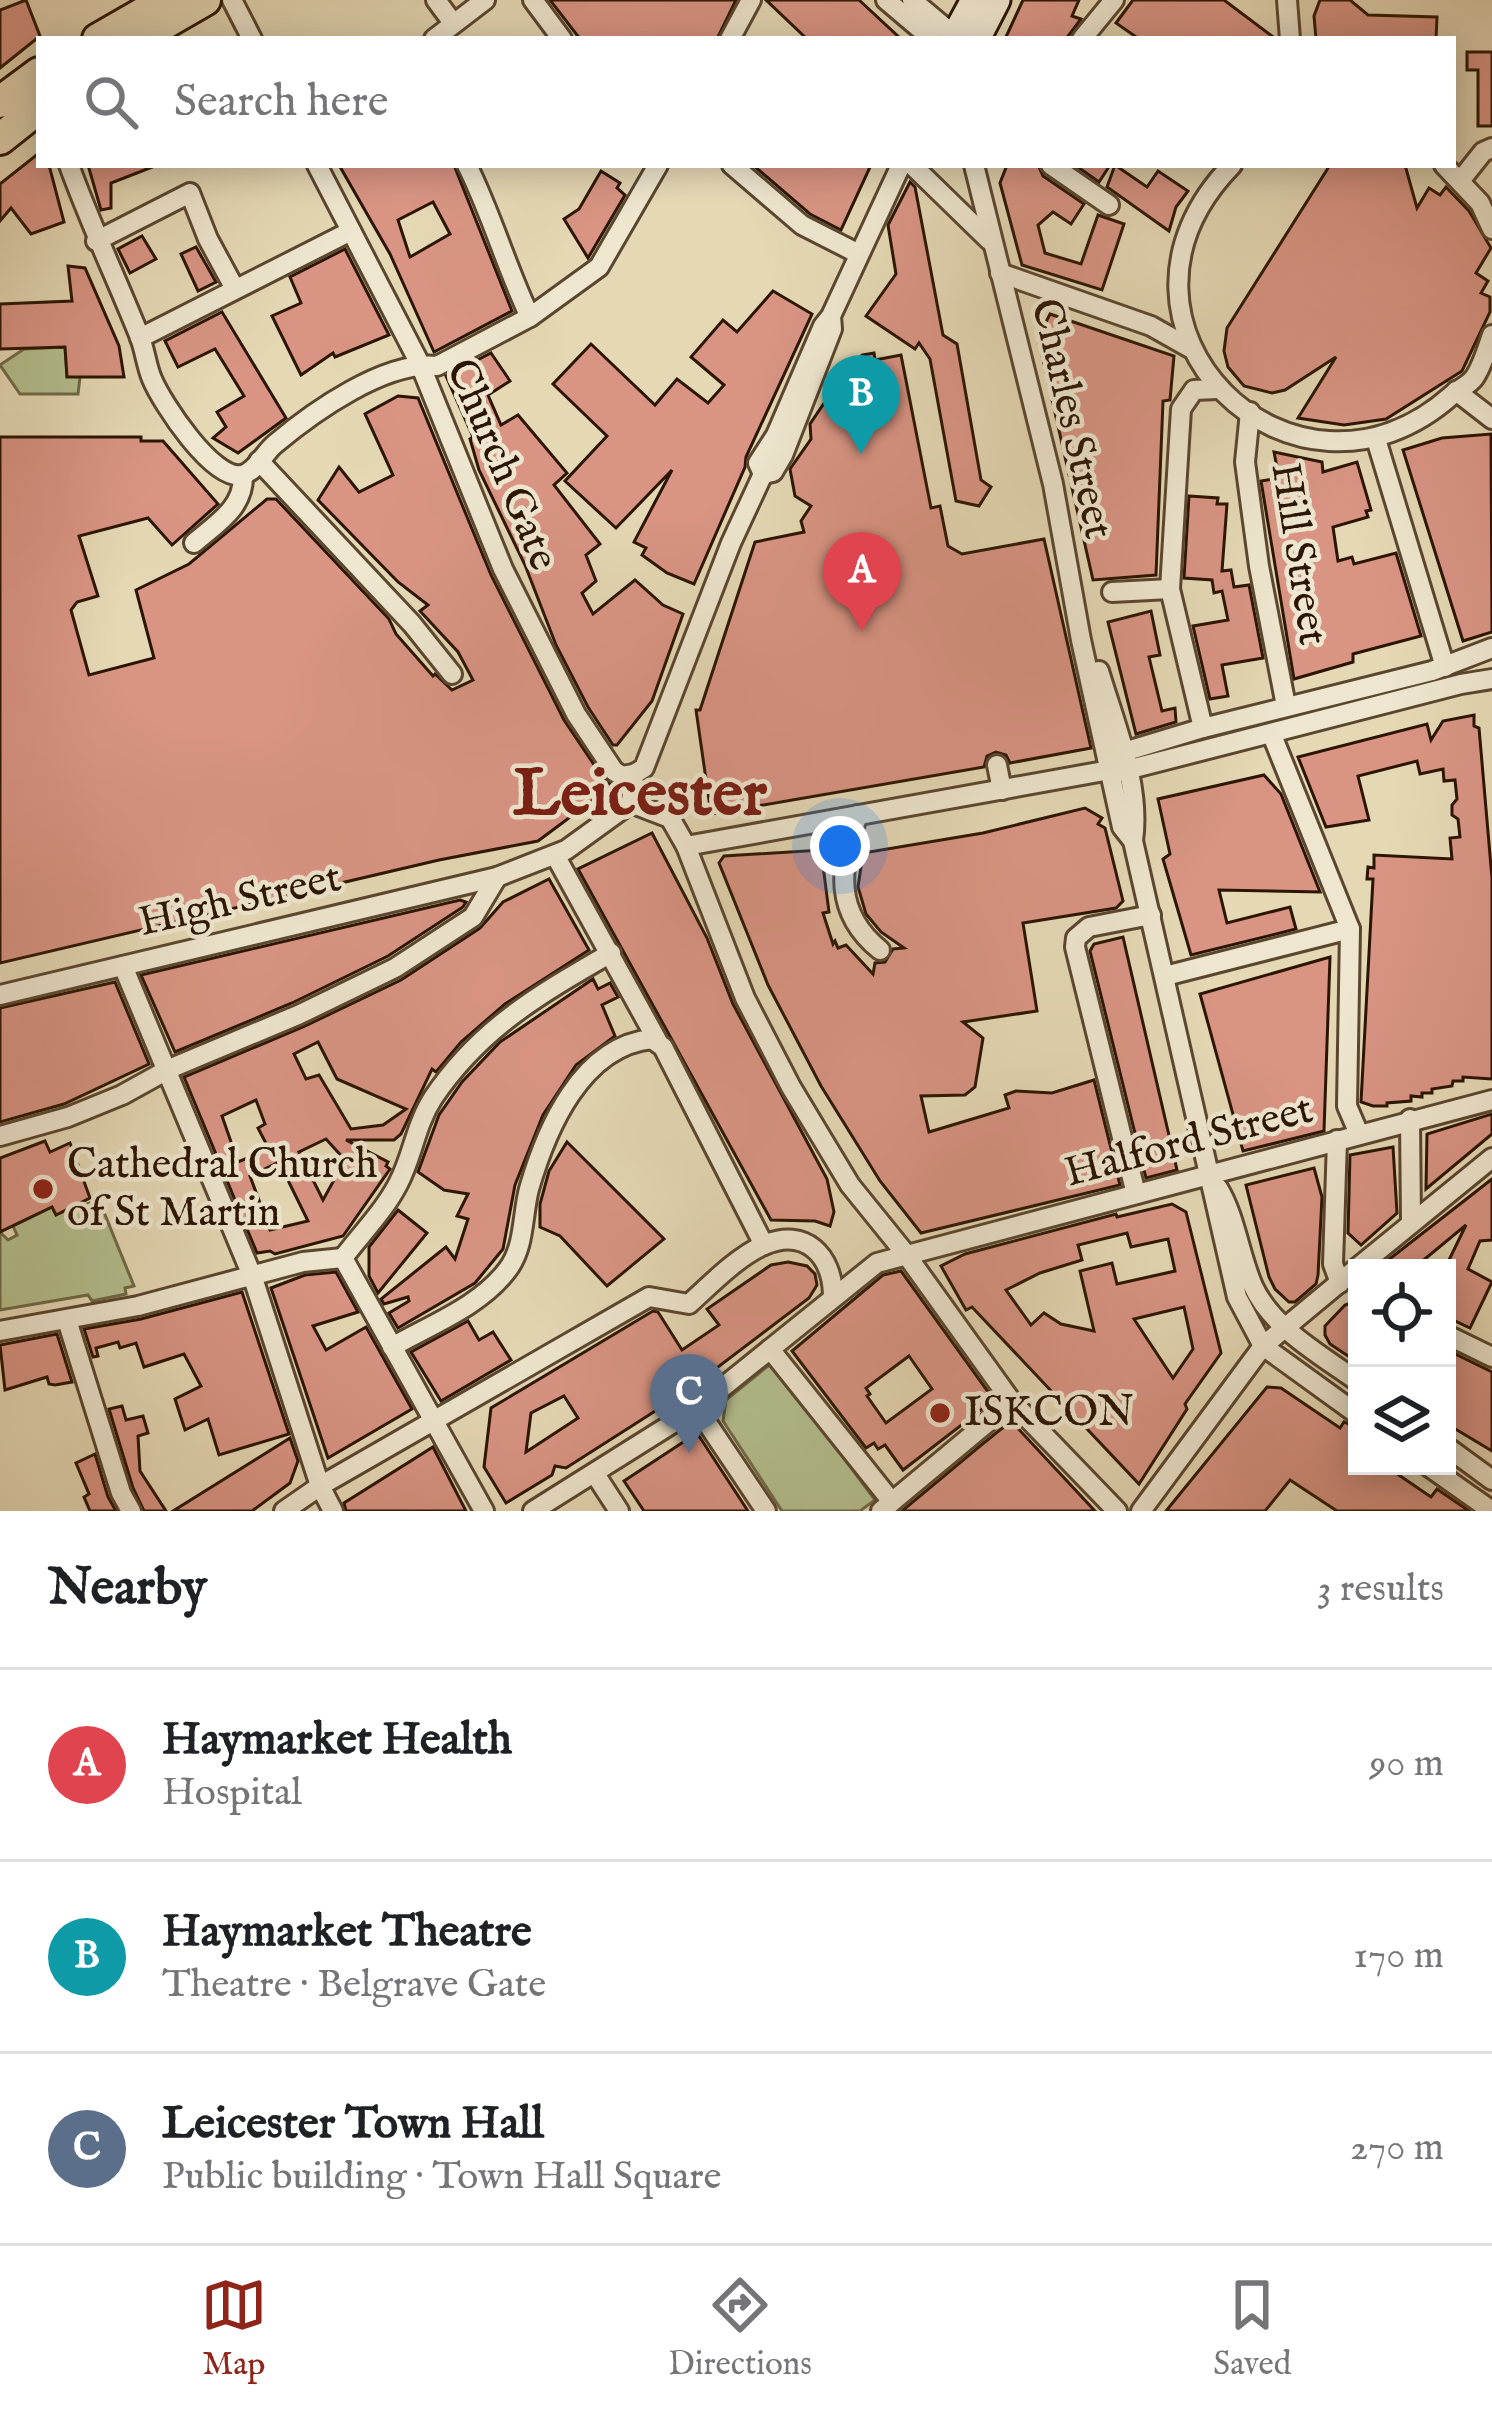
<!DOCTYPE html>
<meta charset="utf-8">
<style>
body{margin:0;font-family:"IM FELL English",serif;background:#f2f2f2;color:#202124}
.controls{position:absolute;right:36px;bottom:36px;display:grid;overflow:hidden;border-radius:0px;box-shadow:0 6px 30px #0003}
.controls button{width:108px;height:108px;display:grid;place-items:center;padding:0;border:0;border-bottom:3px solid #e0e0e0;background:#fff;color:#202124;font:60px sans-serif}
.you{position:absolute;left:840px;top:846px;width:42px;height:42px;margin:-30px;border:9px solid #fff;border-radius:50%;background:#1a73e8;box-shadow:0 0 0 18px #1a73e833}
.badge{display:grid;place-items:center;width:78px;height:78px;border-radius:50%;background:#8f2418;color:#fff;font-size:39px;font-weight:700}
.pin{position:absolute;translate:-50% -99px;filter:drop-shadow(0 3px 6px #0008)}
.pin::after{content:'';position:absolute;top:63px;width:42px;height:36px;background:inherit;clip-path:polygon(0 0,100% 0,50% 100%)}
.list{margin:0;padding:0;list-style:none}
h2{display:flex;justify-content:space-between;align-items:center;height:156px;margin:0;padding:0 48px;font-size:51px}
h2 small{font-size:39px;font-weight:400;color:#757577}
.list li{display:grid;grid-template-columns:78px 1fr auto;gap:36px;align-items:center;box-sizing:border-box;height:192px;padding:0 48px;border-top:3px solid #e0e0e0}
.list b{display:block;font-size:45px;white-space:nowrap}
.list p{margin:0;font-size:39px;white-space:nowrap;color:#757577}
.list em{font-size:39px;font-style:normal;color:#757577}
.icon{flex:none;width:66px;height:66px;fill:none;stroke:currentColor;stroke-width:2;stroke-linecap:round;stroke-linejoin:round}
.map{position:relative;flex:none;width:1492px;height:1511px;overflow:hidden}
.search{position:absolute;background:#fff;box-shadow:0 6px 30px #0003;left:36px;right:36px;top:36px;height:132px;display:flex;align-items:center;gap:30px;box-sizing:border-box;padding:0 42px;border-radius:0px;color:#757577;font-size:45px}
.sheet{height:732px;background:#fff}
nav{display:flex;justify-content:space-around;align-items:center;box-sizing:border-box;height:168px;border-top:3px solid #e0e0e0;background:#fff;font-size:33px;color:#757577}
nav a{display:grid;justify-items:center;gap:6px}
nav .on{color:#8f2418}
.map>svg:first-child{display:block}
.green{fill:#b4bf8e;stroke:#706a48;stroke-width:3}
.building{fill:#d99484;stroke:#2b1502;stroke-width:3;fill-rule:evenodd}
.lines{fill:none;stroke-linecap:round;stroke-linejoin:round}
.street-casing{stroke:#5a462f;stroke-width:24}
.secondary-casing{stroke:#2b1502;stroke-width:33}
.primary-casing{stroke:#2b1502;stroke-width:36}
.street{stroke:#eee6cf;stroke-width:18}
.secondary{stroke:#eee6cf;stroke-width:27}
.primary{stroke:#e5d8b5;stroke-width:30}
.poi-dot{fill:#8f2418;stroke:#eee6cf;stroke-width:4.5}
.labels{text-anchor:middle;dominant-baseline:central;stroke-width:9;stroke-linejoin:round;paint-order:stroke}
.street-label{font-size:42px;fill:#2b1502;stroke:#eee6cf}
.poi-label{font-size:42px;fill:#2b1502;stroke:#eee6cf;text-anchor:start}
.town-label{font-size:66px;font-weight:bold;fill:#7a1f14;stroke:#eee6cf}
</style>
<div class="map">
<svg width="1492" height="1511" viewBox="0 0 1492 1511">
<rect width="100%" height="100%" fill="#e5d8b5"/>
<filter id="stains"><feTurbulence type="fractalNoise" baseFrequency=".00167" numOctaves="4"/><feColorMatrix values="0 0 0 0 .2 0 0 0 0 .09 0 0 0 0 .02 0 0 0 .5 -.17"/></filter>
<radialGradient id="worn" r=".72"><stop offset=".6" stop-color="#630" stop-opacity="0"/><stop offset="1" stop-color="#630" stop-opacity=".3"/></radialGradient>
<g class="green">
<polygon points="65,347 67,376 80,377 78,394 20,394 0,365 24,349"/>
<polygon points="99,1200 134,1286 125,1288 126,1294 92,1301 88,1295 0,1310 0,1232 8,1240 17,1235 13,1226 52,1207 56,1214"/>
<polygon points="773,1362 875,1500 860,1511 782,1511 723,1421 726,1400"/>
</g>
<g class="building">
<polygon points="26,0 40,36 0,68 0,10"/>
<polygon points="550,0 736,0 717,39 580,39"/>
<polygon points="766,0 859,0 901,39 807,39"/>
<polygon points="1023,0 1079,0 1072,16 1081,19 1066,39 1005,39"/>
<polygon points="1133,0 1224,0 1276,39 1139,39 1116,23"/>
<polygon points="1320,0 1350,0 1368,15 1437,17 1436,39 1316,39 1314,16"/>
<polygon points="1467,52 1492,52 1492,126 1478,126 1478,70 1467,70"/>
<polygon points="39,153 39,165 49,165 64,222 31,234 11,208 0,221 0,184"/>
<polygon points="88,165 155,165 155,166 111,183 111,208 101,210"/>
<path d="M339 165H454L512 311 434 352 390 254ZM433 202 450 234 410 257 398 220Z"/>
<polygon points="753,165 871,165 841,230 810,214"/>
<polygon points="1007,165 1038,165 1043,176 1084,204 1071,224 1053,212 1038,225 1045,253 1081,264 1098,215 1124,224 1102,290 1022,265 1000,183"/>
<polygon points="1075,165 1110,165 1099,182"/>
<polygon points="1115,165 1147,187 1158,171 1188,191 1176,207 1169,231 1107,187"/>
<polygon points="1330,165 1405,165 1417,208 1429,188 1440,195 1446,187 1469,211 1491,248 1476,273 1488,281 1481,293 1490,297 1490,312 1462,371 1386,419 1344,425 1298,418 1336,357 1285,390 1272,393 1244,386 1228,367 1224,351 1227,328"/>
<polygon points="601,171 620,183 617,188 625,195 588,258 564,219 579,209"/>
<polygon points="910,182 915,187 943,335 957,344 981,480 991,487 979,506 956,501 930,359 919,343 915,349 866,316 896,274 888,225"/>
<polygon points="142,236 156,259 130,273 118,249"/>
<polygon points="196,247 216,282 198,291 181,254"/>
<polygon points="345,249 389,335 335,357 333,353 301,375 272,316 301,303 290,277"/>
<polygon points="68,266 85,268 119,346 124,377 67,377 65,347 0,349 0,304 72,301"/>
<polygon points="773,291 812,314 746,457 745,467 694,584 667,573 642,555 646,548 634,542 672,470 616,528 565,481 607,436 553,384 591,344 655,405 677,379 708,403 724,385 691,357 723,320 737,332"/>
<polygon points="222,312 286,418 238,453 213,438 226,427 217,412 244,396 215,349 178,367 165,341"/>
<polygon points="1050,314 1174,356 1170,400 1163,401 1156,575 1093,580 1038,338"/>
<polygon points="491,353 510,381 488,395 501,425 518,415 567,473 554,485 600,544 586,555 596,581 582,593 593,614 635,580 663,605 683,614 652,701 617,745 613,745 588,707 556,645 525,565 479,470 470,439 473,437 446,376"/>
<polygon points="874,353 875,360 901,355 931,508 940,506 948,546 962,554 1044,539 1091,748 1010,763 1006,755 996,752 987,756 984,767 711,814 696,710 700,710 755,542 804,532 801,521 811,506 795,496 790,469 811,439 810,424 839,381 850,374 862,355"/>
<polygon points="398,396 418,398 491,575 564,720 603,778 612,786 538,841 439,860 0,963 0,437 141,437 141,441 163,441 218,504 172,545 148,518 79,536 98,596 77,602 71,610 89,675 154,658 136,590 189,564 267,499 276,499 389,619 396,634 433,676 435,674 452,690 473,680 458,652 420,611 428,605 398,582 318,500 339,467 359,492 393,475 365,414"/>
<polygon points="1491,434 1492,632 1463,641 1403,450 1442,438"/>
<polygon points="1274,452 1322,462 1323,472 1357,462 1371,510 1366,511 1368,517 1333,527 1338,561 1352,557 1354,564 1396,553 1421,636 1353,654 1353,662 1294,679 1261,481 1279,478"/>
<polygon points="1189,496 1218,498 1217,504 1227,504 1222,571 1231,570 1234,587 1249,585 1263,658 1222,665 1228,696 1210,699 1193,626 1228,620 1222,591 1214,593 1212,580 1184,578"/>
<polygon points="1151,611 1160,655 1149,657 1162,711 1175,708 1176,722 1136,734 1108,622"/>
<polygon points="1474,715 1474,726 1479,728 1492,878 1492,1079 1463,1077 1463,1081 1453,1081 1452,1086 1432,1089 1432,1093 1422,1093 1422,1097 1411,1096 1411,1101 1387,1103 1387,1106 1373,1106 1361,1102 1373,879 1367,879 1368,867 1374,868 1374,855 1452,859 1450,838 1460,837 1458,819 1452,815 1452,805 1457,799 1455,780 1444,781 1443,769 1420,774 1417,761 1358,776 1369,820 1326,827 1298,757 1427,724 1431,740 1443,721"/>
<polygon points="1264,775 1281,794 1320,892 1219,890 1227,923 1290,907 1296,929 1191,955 1163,859 1170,854 1158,799"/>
<polygon points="1085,808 1102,818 1098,824 1105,828 1123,901 1116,908 1023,923 1037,1011 963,1022 983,1038 975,1087 965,1095 921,1096 929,1132 1009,1108 1005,1095 1016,1091 1052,1093 1094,1080 1120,1185 921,1233 880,1181 821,1086 768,985 719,863 724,856 821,850 829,912 823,913 833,944 835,941 838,948 846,945 873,974 875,963 885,962 893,949 904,948 881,932 866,914 858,887 863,853 983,833"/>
<polygon points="652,833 707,938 733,1004 827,1179 834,1212 830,1226 815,1221 771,1220 578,869"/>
<path d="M549 879 589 950 505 1004 461 1042 436 1072 432 1069 401 1134 394 1140H346L388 1162 386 1166 390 1169 343 1236 275 1254 270 1251 257 1253 184 1077 303 1027 401 980 480 928 503 902ZM318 1042 337 1079 406 1109 383 1125 351 1129 319 1075 306 1079 294 1054ZM256 1100 265 1124 258 1128 269 1149 238 1162 222 1116ZM326 1139 345 1160 323 1200 299 1152ZM279 1162 308 1221 270 1230 250 1176Z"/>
<polygon points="460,900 466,902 463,907 388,956 292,1003 175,1052 141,975"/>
<polygon points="1123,937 1177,1170 1146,1178 1090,951 1094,944"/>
<polygon points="1330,957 1324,1131 1243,1151 1200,994"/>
<polygon points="593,979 598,989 610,983 618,997 602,1005 615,1036 576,1065 543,1115 515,1185 503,1249 475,1283 398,1328 389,1313 409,1301 408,1297 384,1304 381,1299 446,1247 455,1259 468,1219 457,1216 468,1194 444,1190 418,1172 439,1115 462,1082 500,1042"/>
<polygon points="115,982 149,1064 64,1104 0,1122 0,1008"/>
<polygon points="1492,1114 1492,1134 1426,1189 1427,1134"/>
<polygon points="45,1141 50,1152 70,1143 90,1198 56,1215 52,1207 0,1232 0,1158"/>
<polygon points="567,1142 664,1239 607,1286 560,1236 540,1227 540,1204 549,1171"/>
<polygon points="1393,1147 1397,1213 1361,1245 1348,1233 1350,1155"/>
<polygon points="1314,1168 1322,1197 1318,1275 1316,1284 1295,1302 1289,1302 1275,1289 1269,1277 1246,1185"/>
<polygon points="1492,1179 1492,1240 1480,1241 1468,1269 1492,1282 1470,1328 1447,1317 1447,1264 1466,1225 1414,1268 1378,1268"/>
<path d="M1172 1204 1186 1212 1221 1353 1185 1404 1187 1409 1139 1484 972 1307 966 1310 941 1266 965 1254 1116 1214 1117 1217ZM1127 1233 1131 1247 1168 1239 1175 1271 1117 1284 1112 1263 1080 1271 1094 1331 1061 1324 1044 1313 1031 1325 1006 1290 1040 1273 1082 1260 1078 1245ZM1184 1307 1193 1349 1173 1378 1134 1319Z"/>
<polygon points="398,1210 427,1233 378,1293 369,1276 369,1247"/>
<path d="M788 1262 807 1266 815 1274 817 1285 809 1298 685 1392 566 1468 555 1466 552 1475 506 1503 484 1467 491 1408 653 1311 658 1312 682 1350 719 1325 707 1309 771 1265ZM564 1396 578 1418 526 1452 531 1413Z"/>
<path d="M901 1271 994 1400 903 1470 885 1445 878 1449 874 1443 866 1448 792 1351 883 1275ZM909 1356 932 1389 886 1423 867 1396 870 1394 866 1388Z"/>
<polygon points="336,1272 358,1312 313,1326 326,1350 366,1327 412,1409 328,1458 271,1288 305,1275"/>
<polygon points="242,1292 289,1434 219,1455 208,1419 185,1430 175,1399 201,1386 184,1354 144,1367 136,1343 120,1348 118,1342 96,1348 98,1356 93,1357 84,1329 141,1319"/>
<polygon points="1357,1301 1357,1362 1330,1344 1325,1335 1325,1326 1345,1305"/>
<polygon points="468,1321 479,1340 493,1332 511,1360 441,1401 411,1352"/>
<polygon points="57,1334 72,1382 55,1385 49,1384 47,1377 5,1390 0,1345"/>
<polygon points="1447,1350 1492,1372 1492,1451 1447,1424"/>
<polygon points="1267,1387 1281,1388 1340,1428 1344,1422 1357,1428 1357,1466 1396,1466 1393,1471 1431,1497 1437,1489 1469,1511 1337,1511 1290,1480 1265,1511 1166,1511"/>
<polygon points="122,1406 126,1420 143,1416 148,1433 138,1436 140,1471 166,1511 144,1511 133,1488 109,1409"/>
<polygon points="1011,1421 1095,1511 902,1511 980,1446"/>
<polygon points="697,1433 748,1511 644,1511 624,1481"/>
<polygon points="290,1438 298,1461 290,1483 252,1511 173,1511"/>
<polygon points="433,1447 466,1511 346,1511 344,1503"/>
<polygon points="95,1454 108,1497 116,1511 90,1511 84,1497 89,1494 76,1463"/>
</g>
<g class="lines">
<g class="street-casing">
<g id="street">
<polyline points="232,0 252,39"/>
<polyline points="436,0 453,23"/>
<polyline points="533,0 562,39"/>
<polyline points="886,0 932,39"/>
<polyline points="912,0 956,37"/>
<polyline points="1287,0 1290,39"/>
<polyline points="434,39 485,0"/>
<polyline points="730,39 751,0"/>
<polyline points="1082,39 1114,0"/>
<path d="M69 165C90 223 116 278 139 335 145 349 146 365 152 379 162 403 213 481 242 475 256 472 264 453 275 444 313 412 386 360 437 366L530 317 599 267 658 165"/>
<polyline points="317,165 420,364 503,569 576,714 614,771 622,776 634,774"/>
<path d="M467 165C492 215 506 267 530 317"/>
<polyline points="732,165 802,225 857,253"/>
<polyline points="912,165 989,240"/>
<polyline points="974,165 1053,484 1081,640 1122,827 1133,841 1237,1297 1263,1346 1357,1414"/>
<polyline points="1051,165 1109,205"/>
<path d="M1232 165C1076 325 1294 536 1452 395 1459 389 1469 385 1474 378 1482 367 1487 349 1492 335"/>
<polyline points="1444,165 1480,203 1492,229"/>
<polyline points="1460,181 1483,152 1492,148"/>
<polyline points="96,241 190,193 208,239 235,289"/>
<polyline points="1000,273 1151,326 1190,348"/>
<polyline points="831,316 832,329 783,455 773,472 763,474 758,463 776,435 823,326 831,316 901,165"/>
<polyline points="140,338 351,231"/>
<polyline points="1456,391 1492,419"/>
<polyline points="1250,412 1245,462 1259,566 1286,706"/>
<polyline points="1376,439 1445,667"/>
<polyline points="259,461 412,624 452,674"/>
<path d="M194 543C217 523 244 508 243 475"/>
<polyline points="1112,592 1170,589"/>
<path d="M1099 671C1115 725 1141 785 1133 841"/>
<polyline points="1203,728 1170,589 1181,409 1194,390 1217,389"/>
<polyline points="1272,735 1350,929 1347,1106 1359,1134"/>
<polyline points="1107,757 1203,728 1432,671 1492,648"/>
<polyline points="997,765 1002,790"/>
<polyline points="634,774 644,768 731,543 763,474"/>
<polyline points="1111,774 1461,684 1492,679"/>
<polyline points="631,803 670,818 686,846 1110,770"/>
<path d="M858 815C839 867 834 913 880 950"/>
<polyline points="686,846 745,998 791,1087 850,1185 905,1253 1012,1402 1117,1511"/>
<polyline points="555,855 657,1040"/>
<polyline points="123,966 253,1278 320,1486 333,1511"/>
<polyline points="1165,976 1350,929"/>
<polyline points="0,995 497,877 566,850 631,803 634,774"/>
<polyline points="1410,1119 1411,1222"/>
<polyline points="0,1136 68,1117 122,1095 169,1069 298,1015 395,968 473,917 497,877"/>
<polyline points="1337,1140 1333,1264 1340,1283"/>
<path d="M1218 1188C1236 1218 1239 1254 1253 1286 1272 1328 1321 1355 1357 1381"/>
<polyline points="1136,1194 1075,947 1076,938 1089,927 1151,915"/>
<path d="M343 1258C362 1233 384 1211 398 1184 413 1156 415 1126 433 1098 480 1028 540 994 611 953"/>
<polyline points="343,1258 484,1511"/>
<polyline points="1357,1268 1492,1158"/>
<polyline points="67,1320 121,1493 131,1511"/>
<polyline points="0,1331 138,1306 303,1262 343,1258"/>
<polyline points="1447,1335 1492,1357"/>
<path d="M392 1347C430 1325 481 1306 508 1269 525 1246 522 1216 529 1189 546 1130 581 1046 652 1039L663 1047 764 1245"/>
<polyline points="770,1349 892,1502"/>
<polyline points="697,1408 766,1511"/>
<polyline points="1447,1447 1492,1480"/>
<polyline points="1428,1466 1492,1511"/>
<polyline points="595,1474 619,1511"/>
<path d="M284 1511 320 1486 649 1297 689 1304C711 1284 737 1257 764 1245 806 1227 832 1256 833 1295"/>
<polyline points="533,1511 697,1408 877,1263 1492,1100"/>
<polyline points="881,1511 1012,1402"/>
<polyline points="1141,1511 1263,1346 1357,1268"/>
</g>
</g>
<g class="secondary-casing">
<g id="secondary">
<polyline points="954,39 975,0"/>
<polyline points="976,39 996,0"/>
</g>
</g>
<g class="primary-casing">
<g id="primary">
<polyline points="148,33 205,0"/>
<polyline points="98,39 166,0"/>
<polyline points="0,102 39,73"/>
<polyline points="0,139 39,108"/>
</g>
</g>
<use href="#street" class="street"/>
<use href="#secondary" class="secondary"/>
<use href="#primary" class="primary"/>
</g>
<g class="poi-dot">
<circle cx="43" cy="1189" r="12"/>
<circle cx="940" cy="1413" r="12"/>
</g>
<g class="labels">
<g class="street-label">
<text transform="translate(1071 419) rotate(77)">Charles Street</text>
<text transform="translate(501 465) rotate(67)">Church Gate</text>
<text transform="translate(1298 554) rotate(81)">Hill Street</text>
<text transform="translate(240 901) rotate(-13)">High Street</text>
<text transform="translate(1189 1142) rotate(-15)">Halford Street</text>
</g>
<g class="poi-label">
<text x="67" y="1165">Cathedral Church<tspan x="67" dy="48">of St Martin</tspan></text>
<text x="964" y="1413">ISKCON</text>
</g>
<g class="town-label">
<text x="640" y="796">Leicester</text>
</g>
</g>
<rect width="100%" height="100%" filter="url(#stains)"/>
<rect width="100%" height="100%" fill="url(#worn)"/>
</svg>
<div class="controls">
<button><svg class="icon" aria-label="locate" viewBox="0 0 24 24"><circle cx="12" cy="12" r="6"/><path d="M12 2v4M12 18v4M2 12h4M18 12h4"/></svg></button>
<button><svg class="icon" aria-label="layers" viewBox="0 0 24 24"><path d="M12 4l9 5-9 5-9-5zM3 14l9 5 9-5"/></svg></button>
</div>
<div class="you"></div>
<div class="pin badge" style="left:862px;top:631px;background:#e0444e">A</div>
<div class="pin badge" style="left:861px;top:454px;background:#0f9aa8">B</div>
<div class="pin badge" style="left:689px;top:1453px;background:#5c6f8a">C</div>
<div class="search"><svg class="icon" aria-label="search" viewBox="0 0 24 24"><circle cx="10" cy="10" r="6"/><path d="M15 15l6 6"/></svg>Search here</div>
</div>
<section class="sheet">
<h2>Nearby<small>3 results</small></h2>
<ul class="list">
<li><span class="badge" style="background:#e0444e">A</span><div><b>Haymarket Health</b><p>Hospital</p></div><em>90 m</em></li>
<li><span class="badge" style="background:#0f9aa8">B</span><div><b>Haymarket Theatre</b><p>Theatre · Belgrave Gate</p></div><em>170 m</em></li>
<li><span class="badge" style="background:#5c6f8a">C</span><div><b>Leicester Town Hall</b><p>Public building · Town Hall Square</p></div><em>270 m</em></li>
</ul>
</section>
<nav>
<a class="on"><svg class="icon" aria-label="map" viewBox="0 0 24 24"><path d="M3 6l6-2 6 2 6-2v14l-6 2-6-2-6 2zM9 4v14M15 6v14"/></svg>Map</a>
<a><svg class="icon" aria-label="directions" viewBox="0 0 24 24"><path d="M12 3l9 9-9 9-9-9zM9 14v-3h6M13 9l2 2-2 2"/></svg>Directions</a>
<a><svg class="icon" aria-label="saved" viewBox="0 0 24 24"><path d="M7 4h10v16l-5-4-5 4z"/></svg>Saved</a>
</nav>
